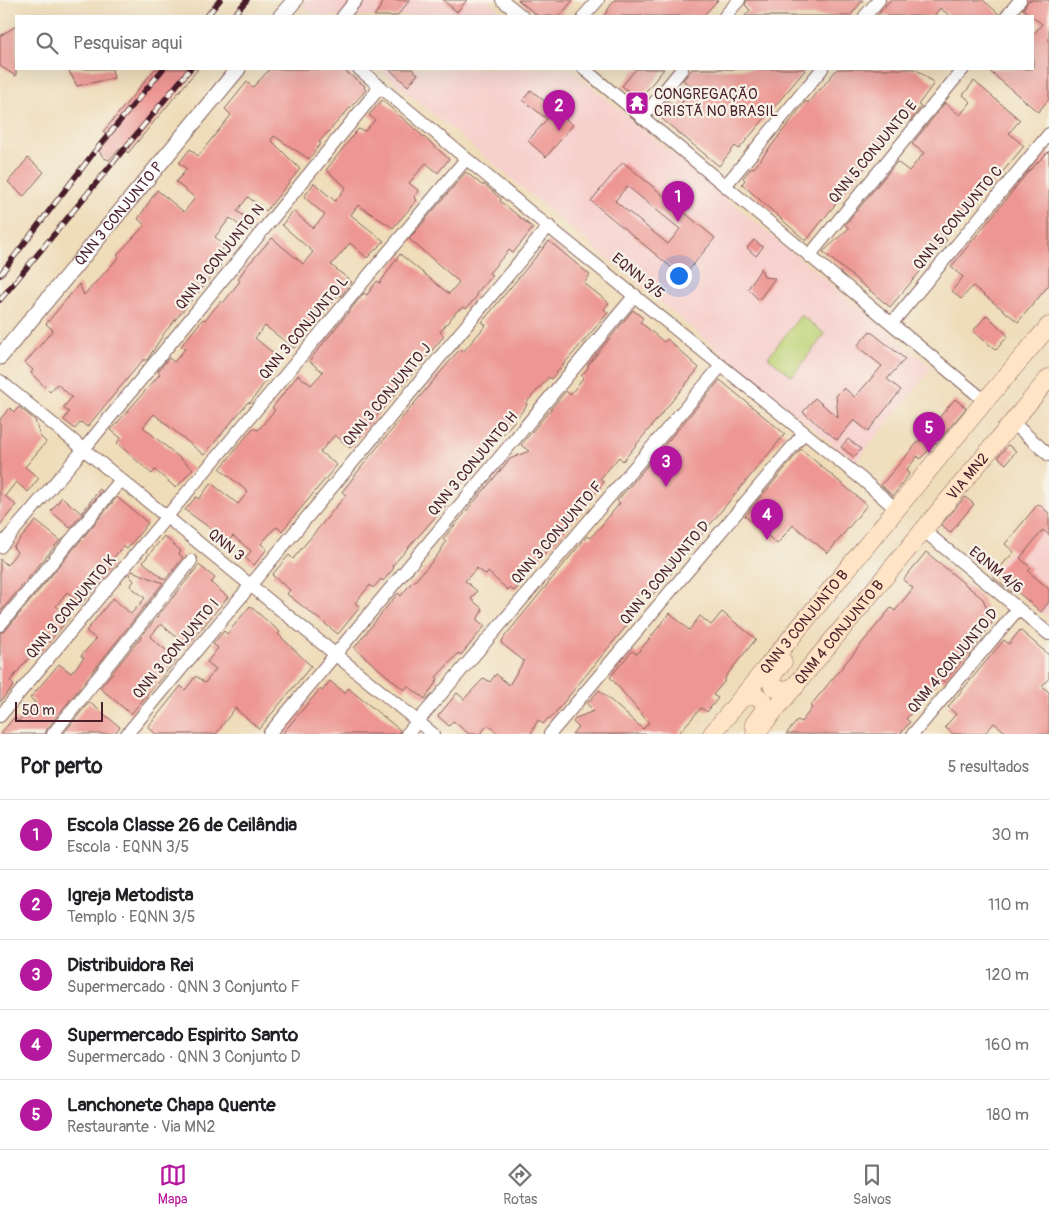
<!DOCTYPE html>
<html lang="pt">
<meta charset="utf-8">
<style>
body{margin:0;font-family:Pangolin,sans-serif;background:#f2f2f2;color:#202124}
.scale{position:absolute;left:15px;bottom:12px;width:88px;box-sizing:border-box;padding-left:5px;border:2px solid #4a1f2b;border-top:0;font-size:14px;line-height:18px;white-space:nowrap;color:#4a1f2b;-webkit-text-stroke:4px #f7f3e8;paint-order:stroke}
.you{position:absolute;left:678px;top:275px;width:18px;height:18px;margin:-12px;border:4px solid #fff;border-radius:50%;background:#1a73e8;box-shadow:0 0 0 8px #1a73e833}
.badge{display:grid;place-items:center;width:32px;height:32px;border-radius:50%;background:#b5179e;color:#fff;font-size:16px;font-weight:700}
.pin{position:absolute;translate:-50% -41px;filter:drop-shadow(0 1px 2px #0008)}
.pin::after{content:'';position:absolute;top:26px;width:18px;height:15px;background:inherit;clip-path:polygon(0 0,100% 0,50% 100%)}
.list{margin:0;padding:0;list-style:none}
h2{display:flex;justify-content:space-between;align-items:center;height:65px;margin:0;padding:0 20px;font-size:21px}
h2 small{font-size:16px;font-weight:400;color:#757577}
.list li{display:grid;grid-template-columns:32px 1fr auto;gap:15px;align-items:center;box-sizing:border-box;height:70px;padding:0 20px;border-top:1px solid #e0e0e0}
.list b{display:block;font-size:19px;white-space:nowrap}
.list p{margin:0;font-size:16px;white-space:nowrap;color:#757577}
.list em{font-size:16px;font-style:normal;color:#757577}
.icon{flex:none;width:28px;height:28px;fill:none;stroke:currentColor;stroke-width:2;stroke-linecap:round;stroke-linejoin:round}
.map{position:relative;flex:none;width:1049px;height:734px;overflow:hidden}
.search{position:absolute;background:#fff;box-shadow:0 5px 20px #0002;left:15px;right:15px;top:15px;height:55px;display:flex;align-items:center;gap:12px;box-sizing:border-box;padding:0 18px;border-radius:0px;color:#757577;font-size:19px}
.sheet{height:415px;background:#fff}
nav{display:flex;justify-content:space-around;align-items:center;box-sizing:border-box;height:70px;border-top:1px solid #e0e0e0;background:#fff;font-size:14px;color:#757577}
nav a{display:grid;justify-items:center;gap:2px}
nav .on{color:#b5179e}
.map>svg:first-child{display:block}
.built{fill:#f7d0ce}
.green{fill:#c0d478;stroke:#857a52}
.building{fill:#ed9693;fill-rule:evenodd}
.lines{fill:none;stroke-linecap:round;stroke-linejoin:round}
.minor-casing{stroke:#84625d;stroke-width:14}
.tertiary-casing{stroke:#84625d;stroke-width:17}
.secondary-casing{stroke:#84625d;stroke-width:19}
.minor{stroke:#fff;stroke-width:12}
.tertiary{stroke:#fff;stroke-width:15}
.secondary{stroke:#ffe4c6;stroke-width:18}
.rail-casing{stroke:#4a1f2b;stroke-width:5.5}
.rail{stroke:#f7f3e8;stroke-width:4;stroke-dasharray:11;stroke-linecap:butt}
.labels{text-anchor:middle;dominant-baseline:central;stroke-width:4.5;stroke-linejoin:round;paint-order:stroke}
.poi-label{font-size:15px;fill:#4a1f2b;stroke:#f7f3e8;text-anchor:start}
.street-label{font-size:15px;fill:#4a1f2b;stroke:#f7f3e8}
</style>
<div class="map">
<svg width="1049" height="734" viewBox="0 0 1049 734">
<rect width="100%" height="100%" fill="#f7f3e8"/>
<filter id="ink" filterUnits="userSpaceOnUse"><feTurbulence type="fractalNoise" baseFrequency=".02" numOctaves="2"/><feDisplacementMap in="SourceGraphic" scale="10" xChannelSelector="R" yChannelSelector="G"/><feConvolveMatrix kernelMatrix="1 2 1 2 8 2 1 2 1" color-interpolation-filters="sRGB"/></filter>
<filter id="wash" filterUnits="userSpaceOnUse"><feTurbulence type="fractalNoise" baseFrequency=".0096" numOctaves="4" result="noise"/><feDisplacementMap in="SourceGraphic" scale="20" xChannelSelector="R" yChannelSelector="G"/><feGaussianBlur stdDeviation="1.12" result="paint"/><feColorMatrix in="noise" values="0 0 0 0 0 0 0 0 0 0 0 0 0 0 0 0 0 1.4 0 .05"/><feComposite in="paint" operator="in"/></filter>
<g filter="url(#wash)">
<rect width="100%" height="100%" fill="#efddba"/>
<g class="built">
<polygon points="306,0 487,0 507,16 316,16 302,5"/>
<polygon points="379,69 570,69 932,368 855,463"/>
<polygon points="1049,498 1049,619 993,572"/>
</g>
<polygon class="green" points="801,315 825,334 792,376 768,357"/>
<g id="blocks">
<g class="building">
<polygon points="385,0 410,0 397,16 374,16"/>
<polygon points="443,0 467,0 457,12"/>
<polygon points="518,0 573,0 560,16 538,16"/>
<polygon points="614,0 718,0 703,16 604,16"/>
<polygon points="747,0 863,0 850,16 745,16 750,10 745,5"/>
<polygon points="890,0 983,0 999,14 999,16 950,16 940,8 934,16 877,16"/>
<polygon points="1029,0 1049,0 1049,99 1038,112 987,69 1033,69 1033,35 1042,24 1023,9"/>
<polygon points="16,26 16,76 0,66 0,36"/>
<polygon points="68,69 112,69 114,78 77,86"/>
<polygon points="155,69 198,69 128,153 121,147 109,160 104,158 99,151 110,138 103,132"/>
<polygon points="270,69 342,69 365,86 364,88 366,90 319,142 321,143 309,159 274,136 271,140 300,169 266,211 248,197 237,211 254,224 248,232 230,218 215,237 225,246 214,260 221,265 165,332 147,360 143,360 87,427 81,422 75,429 64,420 69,412 63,408 72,397 57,384 50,392 31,373 33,370 25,363 53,330 46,324 79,284 84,295 119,257 117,255 145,225 138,219 157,190 184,212 195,198 176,182 187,169 179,163 190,149 198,156 231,115 225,109 247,82 253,87"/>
<polygon points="389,69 412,69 418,74 408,86"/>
<polygon points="636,69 664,69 639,100 622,86"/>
<polygon points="692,69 806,69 739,149 735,146 719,166 656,114 667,100 677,108 688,95 687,94 692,87 683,80"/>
<polygon points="837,69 916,69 934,83 918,105 921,107 910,121 906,119 887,140 885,138 871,155 873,157 806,241 742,184 745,180 743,178 752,167 754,168 806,101 808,103 819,89 820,90"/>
<polygon points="974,81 1020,120 1009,133 1024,146 991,186 986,191 984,189 965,210 944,238 947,240 890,307 823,252 849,228 845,225 897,162 909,171 924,153 912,144 945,103 960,115 971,102 963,95"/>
<polygon points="531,90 573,125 546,157 528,141 547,119 523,100"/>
<polygon points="382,100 449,159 438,173 426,163 409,183 419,191 414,197 417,200 393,228 358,205 351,215 384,241 367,258 350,243 331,265 352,282 341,296 339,294 294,348 265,326 255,338 278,357 267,371 271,374 250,403 248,402 204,455 154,414 143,427 193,469 176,488 155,470 152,474 117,443 121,438 111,430 160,374 158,371 169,358 174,362 185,349 181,346 203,319 205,320 221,301 223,303 240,281 238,279 246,267 272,238 303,264 313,252 282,225 293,211 313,228 325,215 304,197 314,183 335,201 346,187 326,170 358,129 365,131 375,120 369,115"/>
<polygon points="1049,151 1049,285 1018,322 973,286 961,299 952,291 963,277 951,267 1028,172"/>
<polygon points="28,158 44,172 24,196 8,182"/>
<path d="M623 162 715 238 683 277 591 201ZM627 186 680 229 668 244 615 201Z"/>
<polygon points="466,172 483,186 484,184 501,199 500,201 533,228 513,253 509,250 489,273 492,275 476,294 477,296 466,309 464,307 457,311 440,332 444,336 350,448 335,435 320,452 337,465 282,531 277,527 274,529 261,544 267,549 254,565 245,558 251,551 233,536 228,541 185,510 196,497 199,499 211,483 238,504 248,492 220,469 253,428 258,430 275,410 272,408 298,375 311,385 323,372 309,361 364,293 367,295 377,281 380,283 400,254 449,294 459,282 409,239"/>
<polygon points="754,240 763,247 756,256 747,248"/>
<polygon points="549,241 590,275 584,283 609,303 604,309 608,313 551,379 549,377 526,403 527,405 501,437 500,435 460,486 459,485 447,498 449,499 446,505 392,566 394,568 383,581 381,579 373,588 370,585 355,603 360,607 338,634 287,594 290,590 272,575 289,555 293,559 297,554 346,495 342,492 370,456 460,349 463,352 486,325 482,322"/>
<polygon points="761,268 764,277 775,278 759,300 748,289"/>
<polygon points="633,310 643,318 640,322 664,342 667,339 699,368 623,461 619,457 600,479 604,482 567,529 518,582 520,584 514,591 510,588 508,590 488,572 486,575 477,568 465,581 477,591 471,599 483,609 477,620 485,626 461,655 459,653 436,677 438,679 425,699 408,686 404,690 354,648 398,593 401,596 412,582 413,583 437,556 446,542 443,539 510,459 529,451 521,445 566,391 570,395 583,378 581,376 588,368 588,365"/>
<polygon points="987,315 1008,336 996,350 973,331"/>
<polygon points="870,331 905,359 887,379 901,390 868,431 854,420 837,440 803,412 815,398 838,418 836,396 844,388 855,397 882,366 857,346"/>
<polygon points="720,380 785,434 684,556 680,553 668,567 673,571 650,598 642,591 630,605 636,610 627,622 628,624 550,719 548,718 543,724 538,720 531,734 499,734 488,725 480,734 469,734 453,721 449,726 438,716 457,693 464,699 484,678 490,682 496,674 509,685 524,661 501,643 505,636 587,536 590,538 601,526 620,503 617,501"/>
<polygon points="955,399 966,408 940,439 920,459 918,456 906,470 909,474 893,496 881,485"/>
<polygon points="19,407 35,420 40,436 46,442 25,467 39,478 28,492 16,482 5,496 16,505 0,525 0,419 10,408 14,412"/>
<polygon points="848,439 861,449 854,457 841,447"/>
<polygon points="1008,445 1016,451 1006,464 998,457"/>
<polygon points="801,449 867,505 828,553 793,525 777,544 745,516"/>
<polygon points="100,489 102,491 70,528 51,511 62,497 81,513"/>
<polygon points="117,497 148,523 127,549 123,546 110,562 112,563 112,567 81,604 67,592 56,606 70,617 41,652 37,648 10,681 14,685 0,702 0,633 6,630"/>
<polygon points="965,497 974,504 950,533 941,525"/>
<polygon points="1038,504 1049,513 1049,535 1043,530 1020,558 1031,568 1028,571 1049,589 1049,602 1041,612 1014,589 1011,592 992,576 1014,552 1005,544"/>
<polygon points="36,521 60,540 0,612 0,559 7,565 17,552 13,547"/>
<polygon points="164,536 181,551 179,554 183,558 165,580 143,562"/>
<polygon points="926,552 983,599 992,623 978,642 944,682 940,678 929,691 906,719 910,722 900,734 786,734 798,720 801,722 812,708 810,706 891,608 895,611 913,588 903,580"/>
<polygon points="199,565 215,578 211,583 228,597 187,646 161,624 150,637 177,659 131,714 100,688"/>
<polygon points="132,571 163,583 47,729 45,734 0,734 14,718 19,721 35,702 30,698 59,664 71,673 84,658 81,656 96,639 86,631 113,598 131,614 145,598 130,586 134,581 129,575"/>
<polygon points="250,606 280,632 278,634 311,666 259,729 235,708 216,734 156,734 148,727 181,686 185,690 196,676 205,683 216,669 207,662 218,648 213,644 224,631 227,634"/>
<polygon points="722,612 756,639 726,676 724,682 713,695 718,698 707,712 701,708 678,734 572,734 578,727 573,722 576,718 594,711 587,704 599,690 643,729 649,723 610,677 632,651 637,654 670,613 689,630 700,616 711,625"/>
<polygon points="1020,630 1049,655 1049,678 1042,686 1049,692 1049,734 1008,734 994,723 984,734 953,734 945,727 956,714 948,707 1004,640 1009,644"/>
<polygon points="330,681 345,693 348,688 400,730 399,734 282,734 320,689 322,691"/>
<polygon points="89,702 120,727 114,734 63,734"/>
</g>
</g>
</g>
<g filter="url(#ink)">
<use href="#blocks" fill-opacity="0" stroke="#84625d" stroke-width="1"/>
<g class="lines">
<g class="minor-casing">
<g id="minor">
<polyline points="502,0 522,16"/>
<polyline points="343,16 356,0"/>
<polyline points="584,16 598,0"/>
<polyline points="725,16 739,0"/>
<polyline points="865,16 879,0"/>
<polyline points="1007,16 1020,0"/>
<polyline points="359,69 529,211 863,480 896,509"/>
<polyline points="584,69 985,401"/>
<polyline points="642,118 682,69"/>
<polyline points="725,186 822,69"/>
<polyline points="809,256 963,69"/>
<polyline points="892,323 1049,134"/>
<polyline points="0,381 433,734"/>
<polyline points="1013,423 1049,455"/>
<polyline points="923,530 1049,634"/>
<polyline points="0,547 84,449 380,87"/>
<polyline points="0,625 121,480"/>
<polyline points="0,716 466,159"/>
<polyline points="53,734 191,561"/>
<polyline points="127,734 549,226"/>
<polyline points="269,734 635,295"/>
<polyline points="407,734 721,366"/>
<polyline points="550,734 804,433"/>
<polyline points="913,734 1018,609"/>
</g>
</g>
<g class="tertiary-casing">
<g id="tertiary">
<polyline points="281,16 295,0"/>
<path id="s1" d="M0 357 238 69"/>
</g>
</g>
<g class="secondary-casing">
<g id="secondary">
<path d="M783 662C780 666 775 670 773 675 766 692 786 691 795 687"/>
<polyline points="744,697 756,695 763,701 765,709 754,724"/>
<path id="s2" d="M712 734 985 401 1049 326"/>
<path id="s3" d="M755 734 1049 378"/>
</g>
</g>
<use href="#minor" class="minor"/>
<use href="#tertiary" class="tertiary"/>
<use href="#secondary" class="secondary"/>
<g class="rail-casing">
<g id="rail">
<polyline points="207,16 220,0"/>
<polyline points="233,16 247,0"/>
<polyline points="0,275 95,151 163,69"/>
<polyline points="0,300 190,69"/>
</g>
</g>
<use href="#rail" class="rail"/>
</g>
</g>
<defs>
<g id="temple-square" transform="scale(1.25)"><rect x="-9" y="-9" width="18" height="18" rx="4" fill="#b5179e" stroke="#f7f3e8"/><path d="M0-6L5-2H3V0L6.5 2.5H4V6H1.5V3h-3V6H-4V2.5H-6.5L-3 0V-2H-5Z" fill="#fff"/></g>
</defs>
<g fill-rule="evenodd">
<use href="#temple-square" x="637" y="103"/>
</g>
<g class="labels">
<g class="poi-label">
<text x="654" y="94">CONGREGAÇÃO<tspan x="654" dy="17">CRISTÃ NO BRASIL</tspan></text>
</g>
<g class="street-label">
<text transform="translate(873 152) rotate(-50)">QNN 5 CONJUNTO E</text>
<text stroke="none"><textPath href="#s1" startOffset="186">QNN 3 CONJUNTO P</textPath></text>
<text transform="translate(958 218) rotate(-50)">QNN 5 CONJUNTO C</text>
<text transform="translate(220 257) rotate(-51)">QNN 3 CONJUNTO N</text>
<text transform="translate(638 276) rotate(39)">EQNN 3/5</text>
<text transform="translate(304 328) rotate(-50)">QNN 3 CONJUNTO L</text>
<text transform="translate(387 395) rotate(-50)">QNN 3 CONJUNTO J</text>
<text transform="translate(473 464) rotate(-50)">QNN 3 CONJUNTO H</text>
<text stroke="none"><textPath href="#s3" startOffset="334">VIA MN2</textPath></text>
<text transform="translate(557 533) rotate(-49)">QNN 3 CONJUNTO F</text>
<text transform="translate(226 545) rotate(39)">QNN 3</text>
<text transform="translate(996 570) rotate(39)">EQNM 4/6</text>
<text transform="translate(665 573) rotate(-50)">QNN 3 CONJUNTO D</text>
<text transform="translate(71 607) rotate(-50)">QNN 3 CONJUNTO K</text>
<text stroke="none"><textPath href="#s2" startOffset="145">QNN 3 CONJUNTO B</textPath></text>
<text stroke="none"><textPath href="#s3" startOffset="132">QNM 4 CONJUNTO B</textPath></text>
<text transform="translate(176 649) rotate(-50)">QNN 3 CONJUNTO I</text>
<text transform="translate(953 661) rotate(-50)">QNM 4 CONJUNTO D</text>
</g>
</g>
</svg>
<div class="scale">50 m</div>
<div class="you"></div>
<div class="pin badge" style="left:678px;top:222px">1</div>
<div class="pin badge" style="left:559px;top:131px">2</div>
<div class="pin badge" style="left:666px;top:487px">3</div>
<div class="pin badge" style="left:767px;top:540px">4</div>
<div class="pin badge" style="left:929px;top:453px">5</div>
<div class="search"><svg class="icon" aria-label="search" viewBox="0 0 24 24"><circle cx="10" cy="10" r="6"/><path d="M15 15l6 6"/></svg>Pesquisar aqui</div>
</div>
<section class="sheet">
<h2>Por perto<small>5 resultados</small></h2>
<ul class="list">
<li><span class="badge">1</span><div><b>Escola Classe 26 de Ceilândia</b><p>Escola · EQNN 3/5</p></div><em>30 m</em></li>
<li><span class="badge">2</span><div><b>Igreja Metodista</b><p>Templo · EQNN 3/5</p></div><em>110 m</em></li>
<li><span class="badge">3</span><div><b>Distribuidora Rei</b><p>Supermercado · QNN 3 Conjunto F</p></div><em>120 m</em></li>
<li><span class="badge">4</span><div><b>Supermercado Espirito Santo</b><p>Supermercado · QNN 3 Conjunto D</p></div><em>160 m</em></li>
<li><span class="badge">5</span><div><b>Lanchonete Chapa Quente</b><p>Restaurante · Via MN2</p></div><em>180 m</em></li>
</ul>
</section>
<nav>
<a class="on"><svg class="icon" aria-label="map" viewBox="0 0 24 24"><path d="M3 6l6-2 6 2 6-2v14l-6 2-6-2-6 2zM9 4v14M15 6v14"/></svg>Mapa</a>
<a><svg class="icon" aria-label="directions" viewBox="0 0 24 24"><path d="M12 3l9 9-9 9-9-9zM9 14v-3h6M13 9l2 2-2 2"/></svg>Rotas</a>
<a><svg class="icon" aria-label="saved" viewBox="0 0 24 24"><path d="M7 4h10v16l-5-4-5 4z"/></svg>Salvos</a>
</nav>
